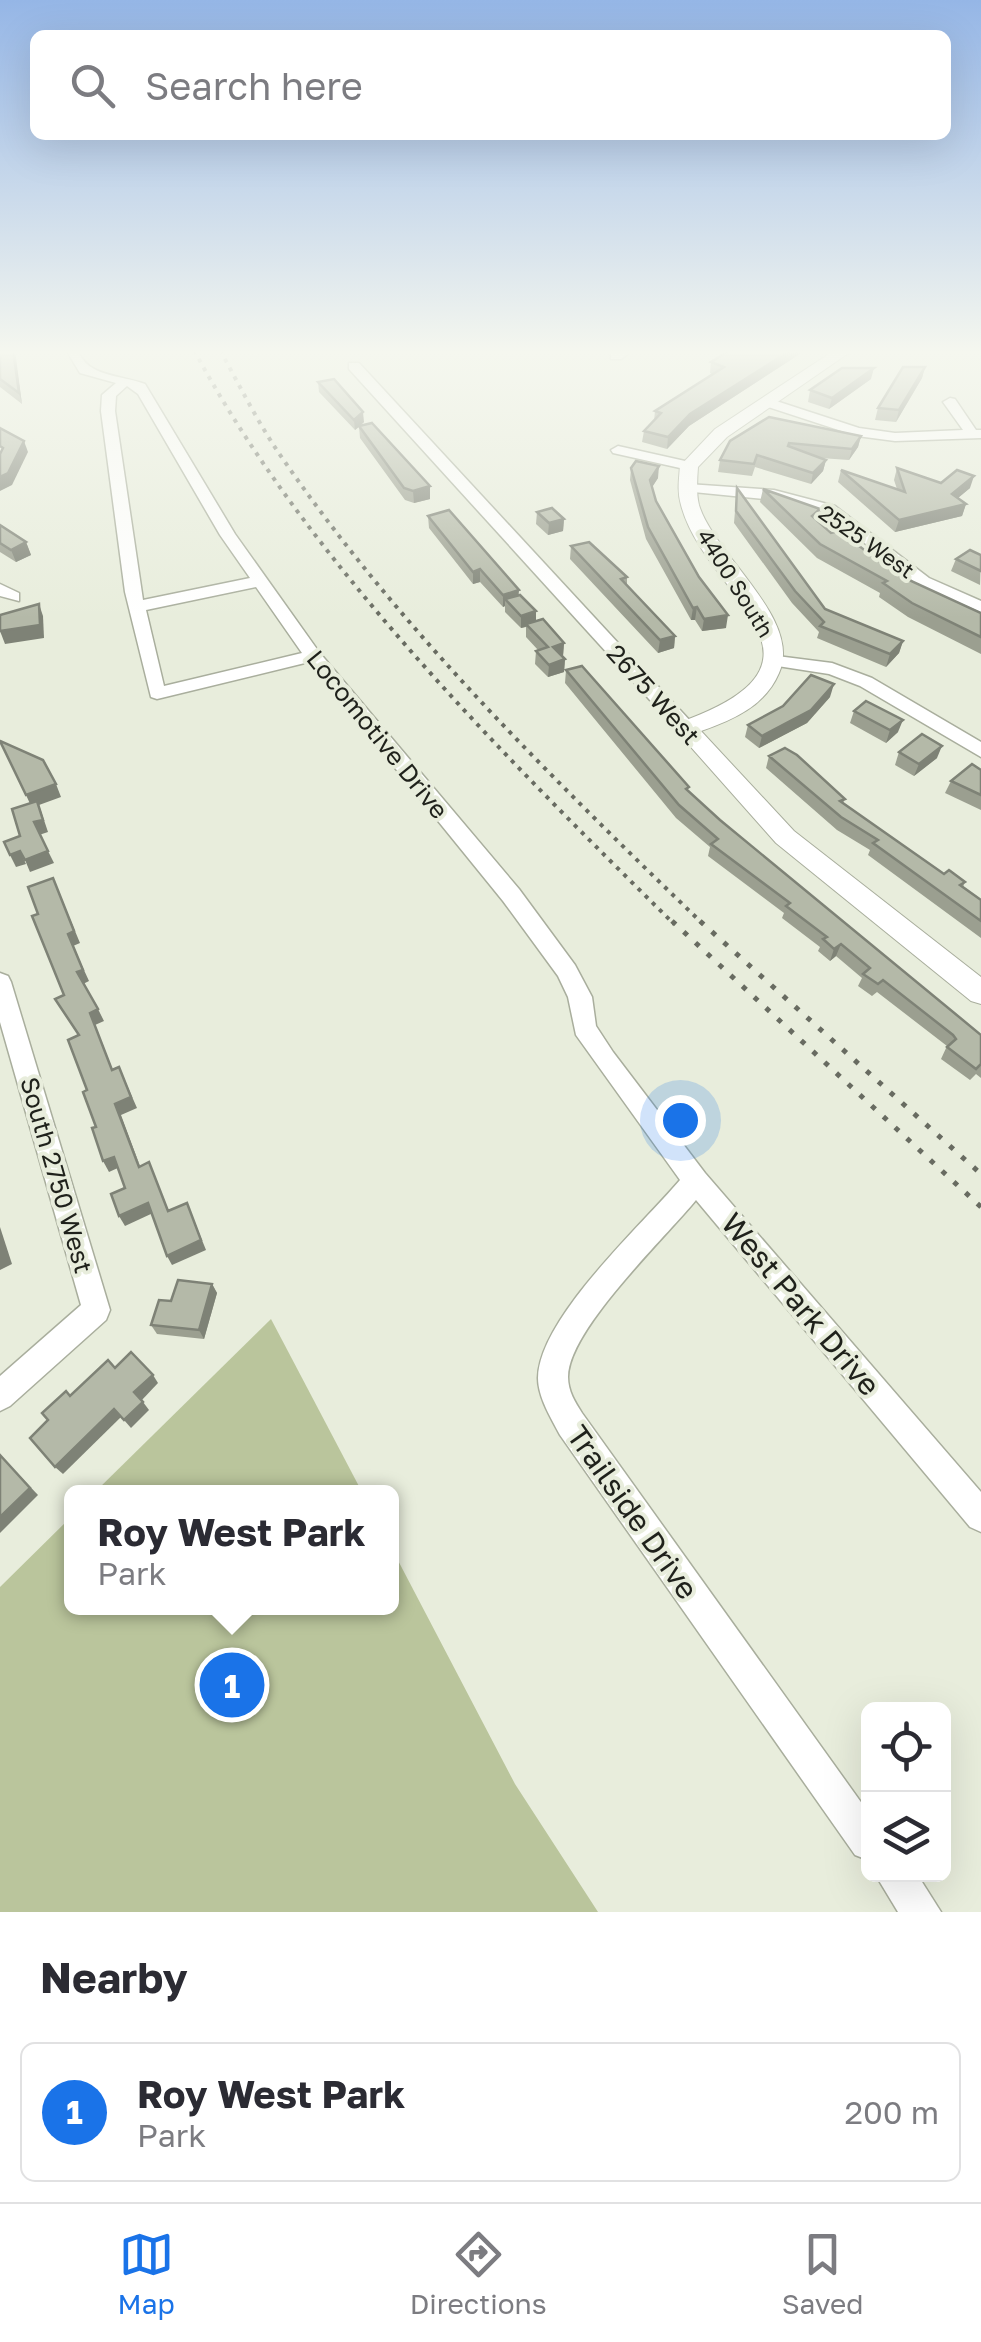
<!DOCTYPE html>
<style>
body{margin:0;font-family:"Golos Text",sans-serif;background:#f2f2f3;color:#2b2b33}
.controls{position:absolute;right:30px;bottom:30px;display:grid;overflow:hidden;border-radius:15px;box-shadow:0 10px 40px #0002}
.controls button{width:90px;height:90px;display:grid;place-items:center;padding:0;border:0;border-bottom:2px solid #e1e1e2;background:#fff;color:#2b2b33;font:50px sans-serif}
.you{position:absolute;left:680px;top:1120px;width:35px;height:35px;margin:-25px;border:8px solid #fff;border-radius:50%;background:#1a73e8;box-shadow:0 0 0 15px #1a73e833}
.badge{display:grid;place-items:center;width:65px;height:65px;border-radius:50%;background:#1a73e8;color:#fff;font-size:32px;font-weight:700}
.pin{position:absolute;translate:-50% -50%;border:5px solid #fff;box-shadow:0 2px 10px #0006}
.popup{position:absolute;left:64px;top:1485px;width:335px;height:130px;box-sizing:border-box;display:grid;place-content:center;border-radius:15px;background:#fff;filter:drop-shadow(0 2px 8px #0005);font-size:32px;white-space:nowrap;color:#7c7c81}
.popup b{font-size:38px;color:#2b2b33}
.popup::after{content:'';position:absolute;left:50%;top:100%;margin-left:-20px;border:20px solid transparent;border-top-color:#fff}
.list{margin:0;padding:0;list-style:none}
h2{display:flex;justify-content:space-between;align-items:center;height:130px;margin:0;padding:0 40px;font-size:42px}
h2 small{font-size:32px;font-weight:400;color:#7c7c81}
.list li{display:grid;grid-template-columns:65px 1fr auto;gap:30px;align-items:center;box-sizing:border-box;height:140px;margin:0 20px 20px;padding:0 20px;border:2px solid #e1e1e2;border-radius:15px}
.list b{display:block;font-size:38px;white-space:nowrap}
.list p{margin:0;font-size:32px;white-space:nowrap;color:#7c7c81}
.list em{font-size:32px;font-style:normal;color:#7c7c81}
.icon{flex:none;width:55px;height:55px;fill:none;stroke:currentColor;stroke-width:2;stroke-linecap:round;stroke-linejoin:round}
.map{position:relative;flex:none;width:981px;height:1912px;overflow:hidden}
.search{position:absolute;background:#fff;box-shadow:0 10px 40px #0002;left:30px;right:30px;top:30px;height:110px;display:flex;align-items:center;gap:25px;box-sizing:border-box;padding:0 35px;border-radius:15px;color:#7c7c81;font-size:38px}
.sheet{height:290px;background:#fff}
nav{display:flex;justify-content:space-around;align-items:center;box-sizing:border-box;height:140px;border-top:2px solid #e1e1e2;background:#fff;font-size:28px;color:#7c7c81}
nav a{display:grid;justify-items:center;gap:5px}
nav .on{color:#1a73e8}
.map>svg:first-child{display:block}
.green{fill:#bac59c}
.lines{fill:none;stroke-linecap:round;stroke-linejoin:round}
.minor-casing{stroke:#a9ae9d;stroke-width:3}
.tertiary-casing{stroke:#a9ae9d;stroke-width:2}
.minor{fill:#fff;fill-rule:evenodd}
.tertiary{fill:#fff;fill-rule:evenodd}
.rail-far1{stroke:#686b61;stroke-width:4;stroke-dasharray:4 6;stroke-linecap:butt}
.rail{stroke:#686b61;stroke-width:5;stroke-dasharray:5 11;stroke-linecap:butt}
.wall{fill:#9b9f90}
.shaded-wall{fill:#7e8276}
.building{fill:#b4b9a8;stroke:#7e8276;stroke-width:2.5}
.labels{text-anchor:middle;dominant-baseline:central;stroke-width:8;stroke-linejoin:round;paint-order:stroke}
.far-street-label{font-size:22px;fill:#1f211b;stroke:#e8eddc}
.street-label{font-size:25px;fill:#1f211b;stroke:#e8eddc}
.near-street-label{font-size:30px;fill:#1f211b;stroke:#e8eddc}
</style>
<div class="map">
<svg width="981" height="1912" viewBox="0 0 981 1912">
<rect width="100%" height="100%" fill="#e8eddc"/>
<g class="green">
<polygon points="271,1319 362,1492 95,1492"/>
<polygon points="72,1516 72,1608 392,1608 392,1549 515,1784 598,1912 0,1912 0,1587"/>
</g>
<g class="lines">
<g class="minor-casing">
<g id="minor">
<path d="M66 350H78C86 377 122 375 145 384L235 534 319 652 519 889 575 965 592 997 596 1026 613 1052 705 1173 981 1492V1532L970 1527 696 1200C665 1238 568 1330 568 1377 568 1391 575 1402 582 1413L868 1812V1860L855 1855 560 1435C551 1418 538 1397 538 1378 539 1318 642 1225 680 1180L576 1035 568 997 558 976 503 901 309 662 157 699 151 697 125 592 101 411 102 395 116 383 80 373ZM127 386 138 394 220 535 250 578 143 600 115 411 116 396ZM256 587 302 653 164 686 146 610Z"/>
<polygon points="618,350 633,350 621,359 611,359 611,353"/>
<polygon points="349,363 359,363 693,724 693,732 679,732 349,369"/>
<polygon points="767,398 859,428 895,433 963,430 943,402 950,398 955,399 976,430 981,430 981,438 895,441 857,436 762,405 762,399"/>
<polygon points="618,446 694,463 696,466 689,470 613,453 611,450"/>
<polygon points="688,484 774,490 835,506 929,578 981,601 981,612 917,584 825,512 774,500 683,491 683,485"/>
<polygon points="0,584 19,593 19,601 0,596"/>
<polygon points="777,656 832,663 872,678 981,742 981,757 860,686 829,674 771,665 771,657"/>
<polygon points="0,973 8,976 11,982 110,1310 106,1320 10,1406 0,1411 0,1376 81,1305 0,1022"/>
<polygon points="875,1874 917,1874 941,1912 898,1912"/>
</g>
</g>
<g class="tertiary-casing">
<path id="tertiary" d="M835 350H853L727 437 698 467C697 480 696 493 699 505 714 555 803 619 779 673 765 706 733 720 701 731L794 831 981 977V1004L971 1001 776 843 674 728 678 723C856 660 705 597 681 505 677 492 679 479 680 466L715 429Z"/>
</g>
<use href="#minor" class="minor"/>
<use href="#tertiary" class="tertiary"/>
<g class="rail-far1">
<path d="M194 350C307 561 504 756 674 924"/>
<path d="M220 350C241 388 260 427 285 462 403 633 554 780 703 924"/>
</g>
<g class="rail">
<polyline points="672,921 981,1207"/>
<polyline points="700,921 981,1174"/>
</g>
</g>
<g class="wall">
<polygon points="0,350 16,364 22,404 0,387"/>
<polygon points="730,350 806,350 689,426 667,449 642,442 644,431 654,421 655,411 712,374 710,373 711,362"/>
<polygon points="925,367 922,378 896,422 875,420 878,408"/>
<polygon points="871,379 829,409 808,402 810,390"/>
<polygon points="318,382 364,422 360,426 430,499 414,503 405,500 360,438 359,427 355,430 319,392"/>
<polygon points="861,436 858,447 849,460 820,458 826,460 823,471 811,484 755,467 752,476 718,472 720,460 730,441"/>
<polygon points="631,468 658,478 652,487 656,501 726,628 702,631 695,620 691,620 646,539 630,480"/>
<polygon points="897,468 941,483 970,488 958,498 966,504 962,516 895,532 838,482 841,470 897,489 894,480"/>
<polygon points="737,488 825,609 903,641 899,653 886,667 817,638 819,632 792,603 734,523"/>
<polygon points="763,489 817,520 831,533 898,575 981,613 981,654 908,617 879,597 880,593 817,558 760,502"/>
<polygon points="537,512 564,519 563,531 548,535 536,524"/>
<polygon points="428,516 518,595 536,621 564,643 563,656 562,656 565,659 564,672 548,677 535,664 536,651 538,650 526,637 526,627 521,628 505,612 505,606 503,607 480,582 473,584 429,528"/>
<polygon points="0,525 26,542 31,555 16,562 0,552"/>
<polygon points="571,546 627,577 627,585 675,636 674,648 658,653 570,559"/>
<polygon points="981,555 980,585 951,571 956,559"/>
<polygon points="566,670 689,792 720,820 981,1035 981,1078 976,1074 970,1080 941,1059 947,1046 877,992 872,996 858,986 862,978 836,956 830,961 818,951 820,947 782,918 784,913 708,856 710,847 676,818 565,683"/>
<polygon points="830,697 807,723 759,748 745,737 748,725"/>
<polygon points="854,711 898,732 886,743 850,723"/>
<polygon points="899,752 937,758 914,776 895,765"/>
<polygon points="769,756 845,799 843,803 944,874 965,882 963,887 981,900 981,938 868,855 870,850 837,830 766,768"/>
<polygon points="981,770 981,810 945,793 951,781"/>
<polygon points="212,1284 217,1293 204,1339 157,1334 151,1325 171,1301"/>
</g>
<g class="shaded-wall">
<polygon points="13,350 15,350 22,404 19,393"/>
<polygon points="791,350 806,350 689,426 667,449 668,437 690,414"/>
<polygon points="925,367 922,378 896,422 899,410"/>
<polygon points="874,368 871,379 829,409 832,398"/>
<polygon points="363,412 364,422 355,430 354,420"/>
<polygon points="861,436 858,447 849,460 852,449"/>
<polygon points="24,441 28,452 12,485 0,491 0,477"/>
<polygon points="826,460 823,471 811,484 813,473"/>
<polygon points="659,466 658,478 649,492 650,480"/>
<polygon points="974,476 970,488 947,507 952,494"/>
<polygon points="430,486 430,499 414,503 413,491"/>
<polygon points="966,504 962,516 895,532 899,520"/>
<polygon points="564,519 563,531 548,535 549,523"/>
<polygon points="26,542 31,555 16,562 11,550"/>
<polygon points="480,569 480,582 473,584 473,572"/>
<polygon points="519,590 518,603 505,599 505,606 503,607 503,595"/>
<polygon points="39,604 43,616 44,638 5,644 0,631"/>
<polygon points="697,607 695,620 691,620 693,608"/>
<polygon points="536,611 536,624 521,628 521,616"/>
<polygon points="728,615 726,628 702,631 704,619"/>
<polygon points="675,636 674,648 658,653 660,640"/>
<polygon points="903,641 899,653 886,667 890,654"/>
<polygon points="564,643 563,656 552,659 553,647"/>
<polygon points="565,659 564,672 548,677 549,665"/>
<polygon points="834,684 830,697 807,723 759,748 762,736"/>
<polygon points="903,720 898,732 886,743 890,730"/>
<polygon points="942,746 937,758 914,776 919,764"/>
<polygon points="56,784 61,797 39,805 48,832 39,835 34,822 32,808 26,795"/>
<polygon points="20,851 26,864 16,867 10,855"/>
<polygon points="48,851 54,863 30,872 25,860"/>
<polygon points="53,878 80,943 73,946 89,981 83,984 77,972"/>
<polygon points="841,944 836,956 830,961 834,949"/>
<polygon points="98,1009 104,1021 95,1025 117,1081 90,1013"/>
<polygon points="119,1067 137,1108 121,1115 144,1177 115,1104"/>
<polygon points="114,1157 120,1167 109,1172 103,1161"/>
<polygon points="148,1203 153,1213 125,1226 119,1216"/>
<polygon points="187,1203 206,1250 172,1265 167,1256"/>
<polygon points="0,1227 12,1264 0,1270"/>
<polygon points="212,1284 217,1293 204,1339 199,1330"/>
<polygon points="153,1375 158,1383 141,1401 134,1392"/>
<polygon points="143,1402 149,1410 131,1428 124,1420"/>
<polygon points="114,1409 121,1417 63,1474 55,1467"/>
<polygon points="0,1455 38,1495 0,1533"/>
</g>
<g class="building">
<polygon points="0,350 13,350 19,393 0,379"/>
<polygon points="730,350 791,350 690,414 668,437 644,431 661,413 655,411 724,367 711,362"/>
<polygon points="903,367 925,367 899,410 878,408"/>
<polygon points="842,368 874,368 832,398 810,390"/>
<polygon points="334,379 363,412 354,420 318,382"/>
<polygon points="769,417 861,436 852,449 789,443 788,446 826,460 813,473 757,455 754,464 720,460 730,441"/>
<polygon points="372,423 430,486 413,491 404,488 359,426"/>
<polygon points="0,428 24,441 8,473 0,477 0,454 3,448 0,446"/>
<polygon points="636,461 659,466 650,480 656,501 699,577 728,615 704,619 697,607 693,608 648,527 631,468"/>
<polygon points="897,468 941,483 957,470 974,476 952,494 966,504 899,520 841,470 905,492"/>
<polygon points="737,488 825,609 903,641 890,654 820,626 824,622 795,591 736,511"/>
<polygon points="763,489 820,509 812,516 831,533 839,531 898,575 981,613 981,637 912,603 883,583 887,581 820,544"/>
<polygon points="552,508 564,519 549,523 537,512"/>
<polygon points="449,510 519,590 503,595 480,569 473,572 428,516"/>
<polygon points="0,525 26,542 11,550 0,543"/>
<polygon points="589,542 627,577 621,579 675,636 660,640 571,546"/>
<polygon points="970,550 981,555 981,571 956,559"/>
<polygon points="520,595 536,611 521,616 505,599"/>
<polygon points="39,604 40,625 0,631 0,615"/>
<polygon points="543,619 564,643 553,647 565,659 549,665 536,651 548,647 526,624"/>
<polygon points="582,666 689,787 686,789 720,820 981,1035 981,1064 976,1069 947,1047 956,1039 953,1035 883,980 878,984 863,974 870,968 841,944 834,949 823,939 827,937 786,906 790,903 711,844 718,839 679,805 566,670"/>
<polygon points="811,675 834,684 811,710 762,736 748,725 783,706"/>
<polygon points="866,701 903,720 890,730 854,711"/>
<polygon points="922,734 942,746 919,764 899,752"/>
<polygon points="0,741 43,760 56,784 26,795"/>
<polygon points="785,748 797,755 845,799 840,801 944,874 949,870 965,882 960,885 981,900 981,921 873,843 878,840 841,817 769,756"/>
<polygon points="972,764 981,770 981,795 951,781"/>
<polygon points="37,801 43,820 34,822 48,851 25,860 20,851 10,855 4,842 20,836 12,809"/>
<polygon points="53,878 74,931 68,934 83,970 77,972 98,1009 90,1013 112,1070 119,1067 131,1097 115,1104 139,1167 149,1162 168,1211 187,1203 201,1240 167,1256 148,1203 119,1216 111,1194 125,1188 114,1157 103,1161 92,1128 96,1127 83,1092 87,1090 68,1040 79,1035 55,999 64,995 32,916 38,914 28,887"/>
<polygon points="178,1280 212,1284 199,1330 151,1325 159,1300 171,1301"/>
<polygon points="131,1352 153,1375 134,1392 143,1402 124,1420 114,1409 55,1467 30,1438 48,1420 42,1413 66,1391 70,1396 108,1360 115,1368"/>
<polygon points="0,1455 30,1488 0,1517"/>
</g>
<linearGradient id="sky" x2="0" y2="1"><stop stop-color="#95b6e6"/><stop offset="0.57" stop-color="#f5f7ef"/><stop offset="1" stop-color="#f5f7ef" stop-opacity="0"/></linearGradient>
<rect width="981" height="618" fill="url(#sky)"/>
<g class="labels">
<g class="far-street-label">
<text transform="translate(867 541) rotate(35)">2525 West</text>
<text transform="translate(736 583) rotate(58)">4400 South</text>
</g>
<g class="street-label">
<text transform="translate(654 694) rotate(48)">2675 West</text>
<text transform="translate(378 734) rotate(51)">Locomotive Drive</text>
<text transform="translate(57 1175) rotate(74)">South 2750 West</text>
</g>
<g class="near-street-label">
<text transform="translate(801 1304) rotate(50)">West Park Drive</text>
<text transform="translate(633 1512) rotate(55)">Trailside Drive</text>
</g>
</g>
</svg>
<div class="controls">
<button><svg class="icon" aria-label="locate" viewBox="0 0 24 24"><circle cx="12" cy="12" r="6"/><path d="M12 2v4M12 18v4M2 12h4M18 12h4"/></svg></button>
<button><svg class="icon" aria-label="layers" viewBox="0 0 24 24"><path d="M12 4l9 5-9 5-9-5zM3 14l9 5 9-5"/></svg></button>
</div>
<div class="you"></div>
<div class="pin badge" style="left:232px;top:1685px">1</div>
<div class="popup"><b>Roy West Park</b>Park</div>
<div class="search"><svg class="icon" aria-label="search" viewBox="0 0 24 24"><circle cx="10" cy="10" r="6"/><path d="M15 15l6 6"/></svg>Search here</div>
</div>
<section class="sheet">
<h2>Nearby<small></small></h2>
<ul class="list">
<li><span class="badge">1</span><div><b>Roy West Park</b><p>Park</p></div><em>200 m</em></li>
</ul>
</section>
<nav>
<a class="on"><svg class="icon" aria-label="map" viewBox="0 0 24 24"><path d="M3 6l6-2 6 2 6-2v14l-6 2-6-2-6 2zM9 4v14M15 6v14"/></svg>Map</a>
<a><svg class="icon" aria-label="directions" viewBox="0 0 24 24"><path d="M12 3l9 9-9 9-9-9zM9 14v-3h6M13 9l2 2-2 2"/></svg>Directions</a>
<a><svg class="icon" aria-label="saved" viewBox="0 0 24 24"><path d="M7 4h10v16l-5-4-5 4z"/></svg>Saved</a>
</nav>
